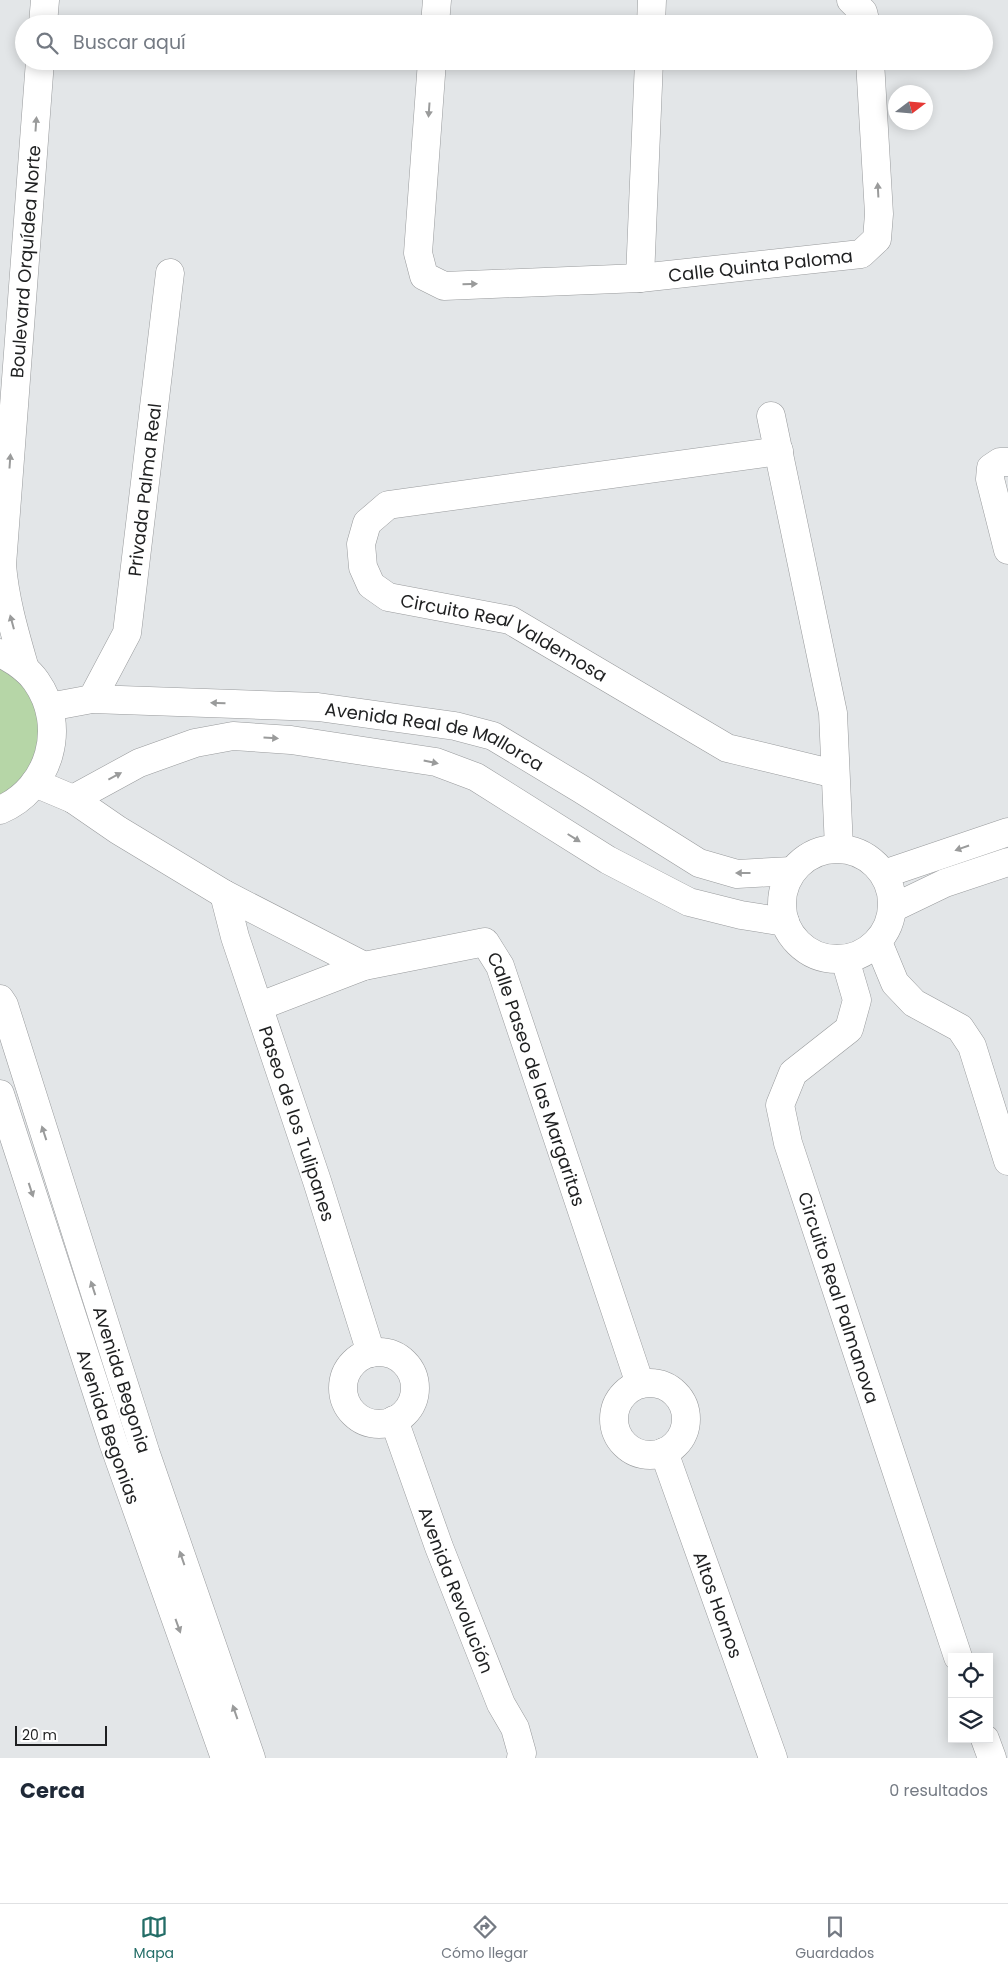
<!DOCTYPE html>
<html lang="es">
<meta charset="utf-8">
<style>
body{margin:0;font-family:Poppins,sans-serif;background:#f6f6f7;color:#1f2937}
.controls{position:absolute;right:15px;bottom:15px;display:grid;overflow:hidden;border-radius:0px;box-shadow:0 2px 12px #0003}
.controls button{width:45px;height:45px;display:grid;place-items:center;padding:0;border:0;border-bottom:1px solid #e0e1e3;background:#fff;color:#1f2937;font:25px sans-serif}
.compass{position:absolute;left:888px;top:85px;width:45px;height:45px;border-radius:50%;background:#fff;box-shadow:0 2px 12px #0003;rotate:74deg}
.scale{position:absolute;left:15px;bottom:12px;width:92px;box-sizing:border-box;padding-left:5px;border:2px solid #1f2021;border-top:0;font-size:14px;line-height:18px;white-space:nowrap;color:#1f2021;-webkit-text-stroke:4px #fff;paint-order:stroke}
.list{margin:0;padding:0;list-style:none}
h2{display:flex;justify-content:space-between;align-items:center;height:65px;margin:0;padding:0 20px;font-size:21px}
h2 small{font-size:16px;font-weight:400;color:#747a83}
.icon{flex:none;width:28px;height:28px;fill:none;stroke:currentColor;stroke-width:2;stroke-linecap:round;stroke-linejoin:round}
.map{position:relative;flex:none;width:1008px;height:1758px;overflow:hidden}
.search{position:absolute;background:#fff;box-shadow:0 2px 12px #0003;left:15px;right:15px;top:15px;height:55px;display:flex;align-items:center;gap:12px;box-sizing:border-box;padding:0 18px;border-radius:28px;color:#747a83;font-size:19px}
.sheet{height:145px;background:#fff}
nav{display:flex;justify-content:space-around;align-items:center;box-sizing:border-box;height:70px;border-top:1px solid #e0e1e3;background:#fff;font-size:14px;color:#747a83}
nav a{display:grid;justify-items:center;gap:2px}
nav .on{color:#236d67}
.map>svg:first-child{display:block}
.green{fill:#b6d6a7}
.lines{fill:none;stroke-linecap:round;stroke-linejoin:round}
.minor-casing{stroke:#989a9c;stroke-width:29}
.minor{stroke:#fff;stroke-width:28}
.oneway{fill:#9a9b9b}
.labels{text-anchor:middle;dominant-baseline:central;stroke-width:4.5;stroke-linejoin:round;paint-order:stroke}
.street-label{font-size:18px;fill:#1f2021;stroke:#fff}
</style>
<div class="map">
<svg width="1008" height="1758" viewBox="0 0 1008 1758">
<rect width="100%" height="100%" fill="#e3e6e8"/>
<polygon class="green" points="0,654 25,669 52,734 0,809"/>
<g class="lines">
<g class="minor-casing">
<g id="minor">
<polyline points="851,0 863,12 866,24"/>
<polyline points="43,24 45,0"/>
<polyline points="435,24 437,0"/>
<polyline points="651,24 652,0"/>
<path id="s1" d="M432 61 418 253 424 276 444 286 640 278 861 254 877 239 879 214 870 61"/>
<polyline points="640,278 649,61"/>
<polyline points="771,416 833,713 839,848"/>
<path id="s2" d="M779 451 388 505 367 523 361 544 363 567 371 585 388 597 510 620 727 748 835 774"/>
<polyline points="1008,462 1000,462 991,468 990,479 1008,550"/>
<path d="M0 653C14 660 27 668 36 681 68 726 50 789 0 810"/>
<path id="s3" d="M25 669C15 634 5 601 2 565L40 61"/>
<path id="s4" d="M92 699 127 633 170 273"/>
<path id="s5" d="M49 707 92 699 318 707 455 726 493 736 581 789 699 863 737 874 792 871"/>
<polyline points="35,783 73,799 118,830 224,894 364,966"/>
<polyline points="73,799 139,763 195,743 233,736 291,740 436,762 476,777 608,860 689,902 741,915 785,922"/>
<circle cx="837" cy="904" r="55"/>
<polyline points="884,874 1008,832"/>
<path id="s6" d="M224 894 235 937 317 1181 371 1353"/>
<polyline points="893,908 945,883 1008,862"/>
<polyline points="878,942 895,983 914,1003 960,1028 972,1046 1008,1161"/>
<path id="s7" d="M845 959 857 1000 849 1029 793 1073 780 1105 788 1143 958 1657"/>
<path id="s8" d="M0 999 4 1005 146 1454 251 1758"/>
<path id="s9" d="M260 1006 364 966 485 942 500 966 640 1384"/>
<path id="s10" d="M0 1094 113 1442 225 1758"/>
<circle cx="379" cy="1388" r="36"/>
<circle cx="650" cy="1419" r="36"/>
<path id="s11" d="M394 1420 439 1547 501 1704 515 1728 522 1753 521 1758"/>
<path id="s12" d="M664 1452 773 1758"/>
<polyline points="985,1739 992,1758"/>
</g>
</g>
<use href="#minor" class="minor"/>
</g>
<defs><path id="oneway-solid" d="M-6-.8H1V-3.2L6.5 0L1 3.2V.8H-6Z" transform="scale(1.25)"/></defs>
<g class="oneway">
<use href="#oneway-solid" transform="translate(429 110) rotate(94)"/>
<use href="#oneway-solid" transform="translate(36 124) rotate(-86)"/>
<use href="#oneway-solid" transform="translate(878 190) rotate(-93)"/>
<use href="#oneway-solid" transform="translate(470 284) rotate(-2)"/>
<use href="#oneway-solid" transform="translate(10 461) rotate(-86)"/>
<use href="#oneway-solid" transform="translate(12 622) rotate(-105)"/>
<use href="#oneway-solid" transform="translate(218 703) rotate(-178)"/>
<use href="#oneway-solid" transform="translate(271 738) rotate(3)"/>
<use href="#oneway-solid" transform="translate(431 762) rotate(12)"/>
<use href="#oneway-solid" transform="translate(115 776) rotate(-28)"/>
<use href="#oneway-solid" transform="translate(574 838) rotate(32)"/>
<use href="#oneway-solid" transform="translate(962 848) rotate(161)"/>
<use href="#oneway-solid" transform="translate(743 873) rotate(180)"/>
<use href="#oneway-solid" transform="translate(44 1133) rotate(-108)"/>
<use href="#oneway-solid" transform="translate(31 1190) rotate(72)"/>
<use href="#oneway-solid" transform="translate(93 1288) rotate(-108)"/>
<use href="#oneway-solid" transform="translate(182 1558) rotate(-109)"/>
<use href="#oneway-solid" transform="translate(178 1626) rotate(70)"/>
<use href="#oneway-solid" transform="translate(235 1712) rotate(-109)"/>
</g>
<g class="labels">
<g class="street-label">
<text stroke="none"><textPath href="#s3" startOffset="411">Boulevard Orquídea Norte</textPath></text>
<text stroke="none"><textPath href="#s1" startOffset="556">Calle Quinta Paloma</textPath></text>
<text stroke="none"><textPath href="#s4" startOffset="219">Privada Palma Real</textPath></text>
<text stroke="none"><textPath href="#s2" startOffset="632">Circuito Real Valdemosa</textPath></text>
<text stroke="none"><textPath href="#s5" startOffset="391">Avenida Real de Mallorca</textPath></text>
<text stroke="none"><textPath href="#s9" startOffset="382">Calle Paseo de las Margaritas</textPath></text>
<text stroke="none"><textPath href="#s6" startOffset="241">Paseo de los Tulipanes</textPath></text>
<text stroke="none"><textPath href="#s7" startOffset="380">Circuito Real Palmanova</textPath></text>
<text stroke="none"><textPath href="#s8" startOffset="400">Avenida Begonia</textPath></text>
<text stroke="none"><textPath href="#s10" startOffset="350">Avenida Begonias</textPath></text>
<text stroke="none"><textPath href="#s11" startOffset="181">Avenida Revolución</textPath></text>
<text stroke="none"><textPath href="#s12" startOffset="162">Altos Hornos</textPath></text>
</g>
</g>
</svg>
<div class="controls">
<button><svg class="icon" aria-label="locate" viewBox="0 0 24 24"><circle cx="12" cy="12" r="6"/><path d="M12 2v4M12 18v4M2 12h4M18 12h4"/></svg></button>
<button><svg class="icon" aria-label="layers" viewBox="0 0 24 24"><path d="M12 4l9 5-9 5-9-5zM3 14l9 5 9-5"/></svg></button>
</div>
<svg class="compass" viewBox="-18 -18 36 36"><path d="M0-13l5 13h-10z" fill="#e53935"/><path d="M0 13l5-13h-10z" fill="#747a83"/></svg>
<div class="scale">20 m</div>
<div class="search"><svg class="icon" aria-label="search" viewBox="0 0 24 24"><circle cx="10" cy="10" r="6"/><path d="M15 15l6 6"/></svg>Buscar aquí</div>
</div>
<section class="sheet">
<h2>Cerca<small>0 resultados</small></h2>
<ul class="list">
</ul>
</section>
<nav>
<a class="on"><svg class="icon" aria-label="map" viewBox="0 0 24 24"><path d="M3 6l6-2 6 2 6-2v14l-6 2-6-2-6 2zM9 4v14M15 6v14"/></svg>Mapa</a>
<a><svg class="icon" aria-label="directions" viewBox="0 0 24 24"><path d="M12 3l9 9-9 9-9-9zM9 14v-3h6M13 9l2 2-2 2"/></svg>Cómo llegar</a>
<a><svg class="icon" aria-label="saved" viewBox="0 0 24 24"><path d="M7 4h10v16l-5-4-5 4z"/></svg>Guardados</a>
</nav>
